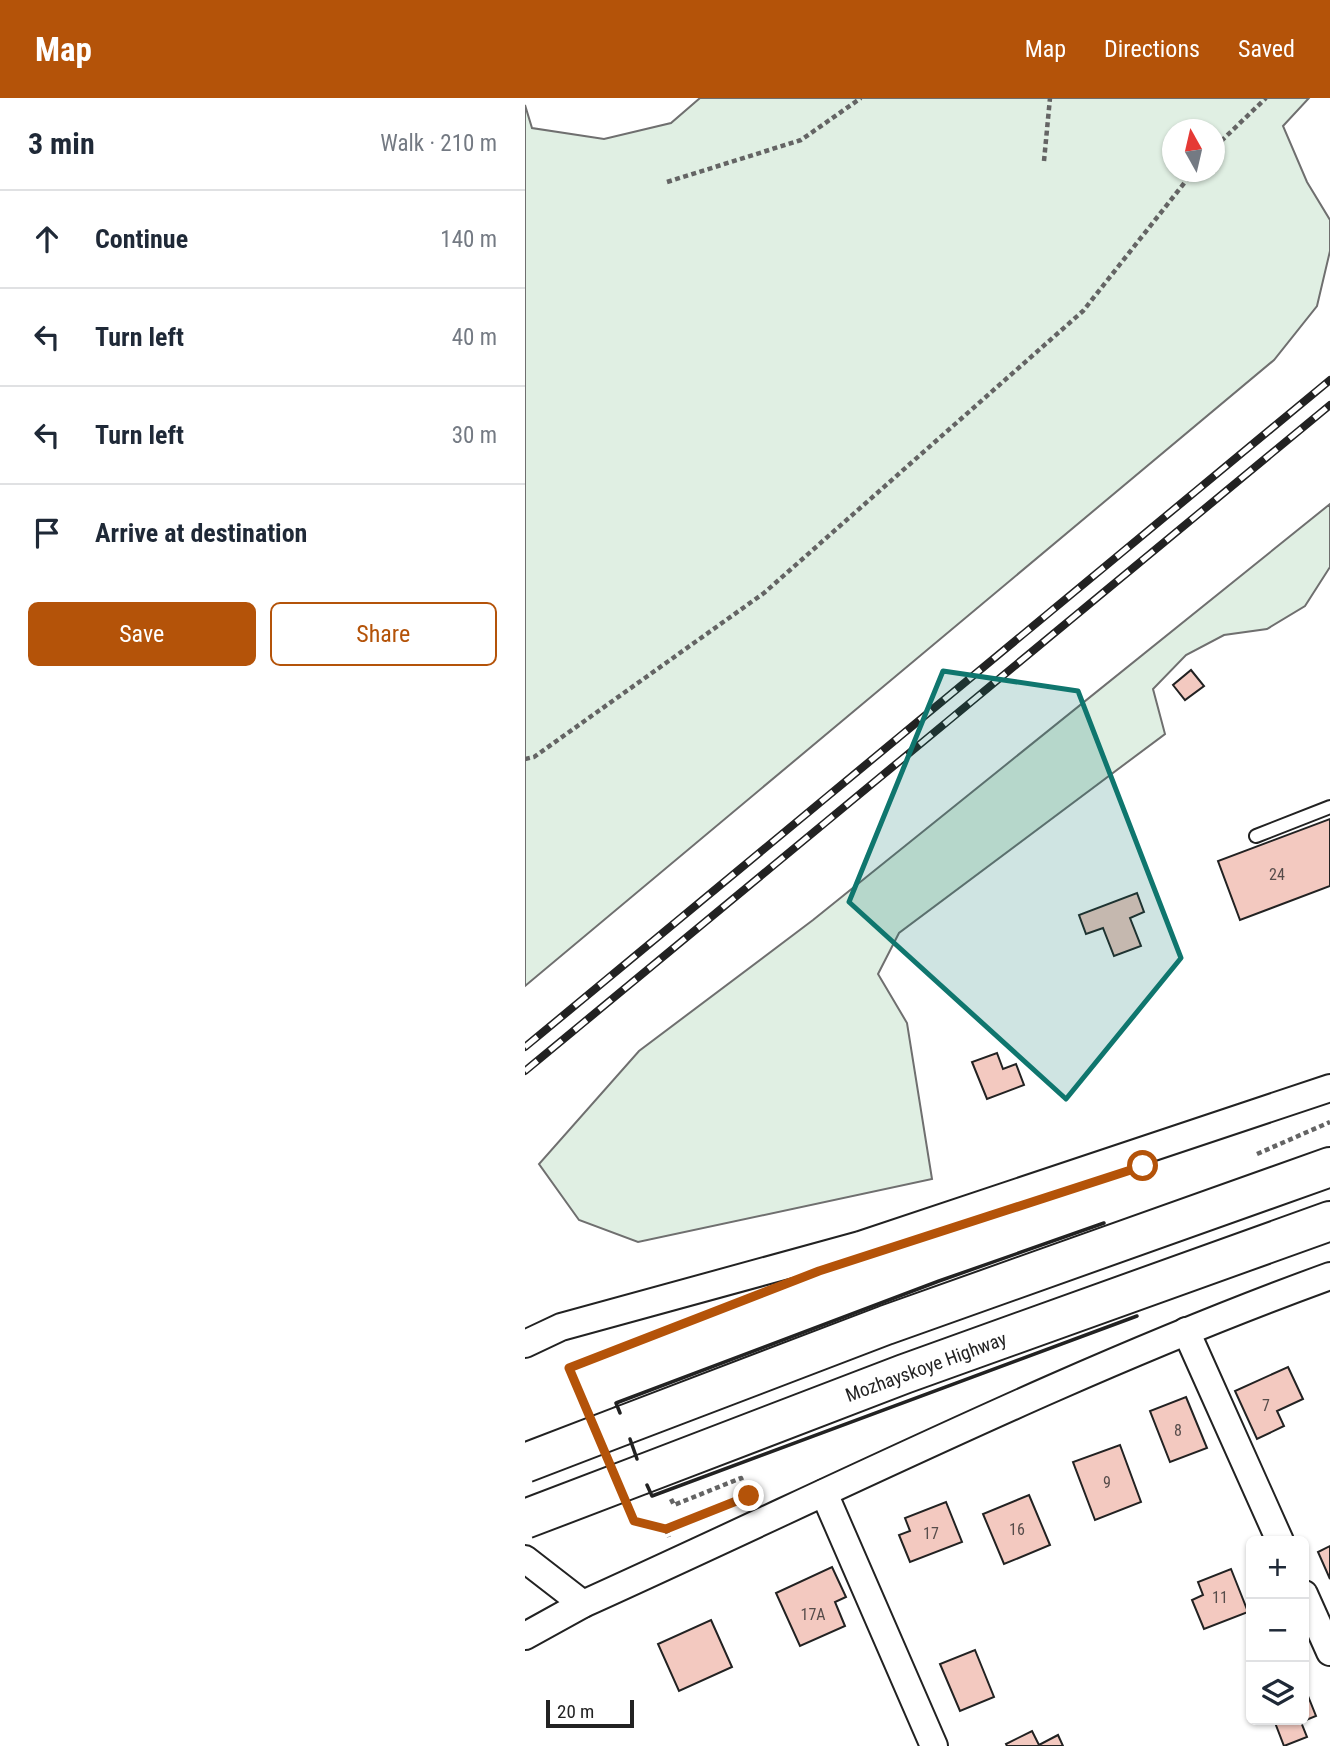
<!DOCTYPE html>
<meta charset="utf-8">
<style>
body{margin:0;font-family:"Roboto Condensed",sans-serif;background:#f6f6f7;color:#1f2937}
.controls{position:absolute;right:21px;bottom:21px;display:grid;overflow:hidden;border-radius:10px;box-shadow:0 2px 5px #0004}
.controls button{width:63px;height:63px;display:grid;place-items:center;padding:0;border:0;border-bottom:2px solid #e0e1e3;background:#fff;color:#1f2937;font:35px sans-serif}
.compass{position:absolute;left:637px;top:21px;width:63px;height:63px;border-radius:50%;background:#fff;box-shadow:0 2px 5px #0004;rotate:352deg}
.scale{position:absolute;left:21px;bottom:18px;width:88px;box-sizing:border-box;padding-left:7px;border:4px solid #222;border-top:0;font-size:19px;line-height:24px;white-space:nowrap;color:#222;-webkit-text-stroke:5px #fff;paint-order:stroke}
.stop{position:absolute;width:21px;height:21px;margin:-16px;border:5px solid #b45309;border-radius:50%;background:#fff}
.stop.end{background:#b45309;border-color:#fff;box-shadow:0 2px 7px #0008}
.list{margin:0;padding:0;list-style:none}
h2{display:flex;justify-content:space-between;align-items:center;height:91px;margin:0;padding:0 28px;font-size:30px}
h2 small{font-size:23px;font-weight:400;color:#747a83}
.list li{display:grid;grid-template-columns:46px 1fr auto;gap:21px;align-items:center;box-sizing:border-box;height:98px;padding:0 28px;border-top:2px solid #e0e1e3}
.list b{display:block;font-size:26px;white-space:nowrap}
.list em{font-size:23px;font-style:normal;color:#747a83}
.actions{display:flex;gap:14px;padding:21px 28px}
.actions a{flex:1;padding:16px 0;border:2px solid #b45309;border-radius:10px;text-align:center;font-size:24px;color:#b45309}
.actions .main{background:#b45309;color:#fff}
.icon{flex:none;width:38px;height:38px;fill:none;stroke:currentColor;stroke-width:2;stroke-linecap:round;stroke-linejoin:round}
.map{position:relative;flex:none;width:805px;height:1648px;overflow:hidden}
header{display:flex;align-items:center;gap:42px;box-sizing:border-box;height:98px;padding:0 35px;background:#b45309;color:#fff}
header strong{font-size:33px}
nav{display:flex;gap:38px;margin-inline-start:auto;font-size:24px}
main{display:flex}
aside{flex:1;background:#fff}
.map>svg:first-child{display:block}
.green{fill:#e0efe3;stroke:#6f6f6f;stroke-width:2;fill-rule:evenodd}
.building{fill:#f3c9c0;stroke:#222;stroke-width:2}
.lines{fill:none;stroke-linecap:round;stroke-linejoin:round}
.service-casing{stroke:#222;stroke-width:16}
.minor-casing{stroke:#222;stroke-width:30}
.primary-casing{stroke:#222;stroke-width:42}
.path{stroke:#646464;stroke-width:4.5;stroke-dasharray:5 3.5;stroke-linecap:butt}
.service{stroke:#fff;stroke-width:12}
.minor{stroke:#fff;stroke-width:26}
.primary{stroke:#fff;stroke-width:38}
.rail-casing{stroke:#222;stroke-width:8}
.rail{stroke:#fff;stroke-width:5;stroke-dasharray:16;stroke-linecap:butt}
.primary-bridge-casing{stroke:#222;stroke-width:42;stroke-linecap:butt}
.primary-bridge{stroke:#fff;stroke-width:38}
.wall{stroke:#222;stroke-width:3.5}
.route{stroke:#b45309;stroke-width:9}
.marked{fill:#0f766e;fill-opacity:0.2;stroke:#0f766e;stroke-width:5;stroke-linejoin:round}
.labels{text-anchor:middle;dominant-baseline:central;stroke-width:5;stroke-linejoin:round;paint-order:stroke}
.number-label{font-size:16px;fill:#564c4a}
.street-label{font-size:19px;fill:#222;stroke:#fff}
</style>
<header>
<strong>Map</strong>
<nav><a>Map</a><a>Directions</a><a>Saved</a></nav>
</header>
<main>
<aside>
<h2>3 min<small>Walk · 210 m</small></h2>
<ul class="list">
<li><svg class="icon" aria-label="ahead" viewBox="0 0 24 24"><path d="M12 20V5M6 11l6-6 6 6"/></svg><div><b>Continue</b></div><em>140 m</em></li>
<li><svg class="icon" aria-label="left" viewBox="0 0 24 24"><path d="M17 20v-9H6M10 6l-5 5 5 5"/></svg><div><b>Turn left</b></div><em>40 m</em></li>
<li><svg class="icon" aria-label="left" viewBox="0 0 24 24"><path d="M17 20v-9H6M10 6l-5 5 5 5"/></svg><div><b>Turn left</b></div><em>30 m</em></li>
<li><svg class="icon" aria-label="arrive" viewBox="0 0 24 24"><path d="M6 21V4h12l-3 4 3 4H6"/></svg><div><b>Arrive at destination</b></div></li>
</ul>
<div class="actions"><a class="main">Save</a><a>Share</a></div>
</aside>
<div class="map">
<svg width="805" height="1648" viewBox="0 0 805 1648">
<rect width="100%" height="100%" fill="#fff"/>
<g class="green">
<path d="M175 0H784L758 28 782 84 805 122V153L792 208 749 262 0 888V7L7 30 79 41 146 25ZM648 32H690V74H648Z"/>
<polygon points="805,406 805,469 780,508 742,531 699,537 661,557 628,591 640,636 374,835 353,876 382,925 407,1081 113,1144 54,1122 14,1066 114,953 288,822"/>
</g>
<g class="building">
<polygon points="666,572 679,588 660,602 648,587"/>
<polygon points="805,721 805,788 715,822 693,763"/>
<polygon points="612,795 619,814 605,820 616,848 589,858 578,830 561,836 554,817"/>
<polygon points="472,955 478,971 491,966 499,987 462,1001 447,964"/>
<polygon points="763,1269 778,1301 752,1313 759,1328 732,1341 710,1293"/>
<polygon points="661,1299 682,1350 645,1364 625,1313"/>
<polygon points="595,1347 616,1404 570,1422 548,1364"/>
<polygon points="504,1397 525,1447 479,1466 458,1416"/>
<polygon points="421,1404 437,1444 385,1464 374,1437 385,1433 380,1420"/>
<polygon points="805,1448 805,1481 793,1454"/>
<polygon points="307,1469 321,1499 310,1504 320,1528 275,1548 251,1495"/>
<polygon points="706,1471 723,1514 679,1531 667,1502 678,1497 673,1484"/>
<polygon points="186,1522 207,1569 154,1593 133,1546"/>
<polygon points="450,1552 469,1599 435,1613 415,1566"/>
<polygon points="781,1593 791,1618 776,1624 782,1639 759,1648 749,1622 779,1622 779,1594"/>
<polygon points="507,1633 514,1647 533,1637 538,1648 482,1648 481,1646"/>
</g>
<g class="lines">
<g class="service-casing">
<polyline id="service" points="731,738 805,709"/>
</g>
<g class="minor-casing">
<g id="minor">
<polyline points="661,1233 755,1443"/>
<polyline points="0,1246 36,1229 335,1147 805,990"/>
<polyline points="299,1395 409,1648"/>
<polyline points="0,1461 58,1506"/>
<polyline points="779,1496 805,1554"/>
<path d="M0 1538 58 1506C306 1394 549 1271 805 1178"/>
</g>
</g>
<g class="primary-casing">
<g id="primary">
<polyline points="99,1327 361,1227 805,1069"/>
<polyline points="118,1376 379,1276 805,1123"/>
</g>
</g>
<g class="path">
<polyline points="690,49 741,0"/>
<polyline points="519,63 525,0"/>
<polyline points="142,84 276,42 336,0"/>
<polyline points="0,661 9,659 239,495 558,213 668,74"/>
<polyline points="732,1056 805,1024"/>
<polyline points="59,1306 44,1270 153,1228"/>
<polyline points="146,1401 149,1407 216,1380 223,1398"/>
<polyline points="105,1414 109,1423 141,1431 144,1439"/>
<polyline points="141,1431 195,1409"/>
</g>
<use href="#service" class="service"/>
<use href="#minor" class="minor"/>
<use href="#primary" class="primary"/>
<g class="rail-casing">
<g id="rail">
<polyline points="0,949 805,282"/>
<polyline points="0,973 805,307"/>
</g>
</g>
<use href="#rail" class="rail"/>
<g class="primary-bridge-casing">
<g id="primary-bridge">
<polyline points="0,1365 99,1327"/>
<polyline points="0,1421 118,1376"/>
</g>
</g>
<use href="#primary-bridge" class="primary-bridge"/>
<g class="wall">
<polyline points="95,1315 91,1305 414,1183 579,1125"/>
<polyline points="105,1341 112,1361"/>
<polyline points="122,1387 127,1398 612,1218"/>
</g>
</g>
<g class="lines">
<polyline class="route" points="224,1398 141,1431 109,1423 44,1270 294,1173 618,1068"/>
</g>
<path class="marked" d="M418 573 553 593 656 860 541 1001 324 804Z"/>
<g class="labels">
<g class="number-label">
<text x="752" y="776">24</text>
<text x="741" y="1307">7</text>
<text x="653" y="1332">8</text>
<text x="582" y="1384">9</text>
<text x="492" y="1431">16</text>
<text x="406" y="1435">17</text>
<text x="695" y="1499">11</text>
<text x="288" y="1516">17А</text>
</g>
<g class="street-label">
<text transform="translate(401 1269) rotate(-20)">Mozhayskoye Highway</text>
</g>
</g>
</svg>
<div class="controls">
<button>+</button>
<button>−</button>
<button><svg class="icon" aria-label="layers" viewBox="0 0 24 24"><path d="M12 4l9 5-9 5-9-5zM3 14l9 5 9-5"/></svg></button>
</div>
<svg class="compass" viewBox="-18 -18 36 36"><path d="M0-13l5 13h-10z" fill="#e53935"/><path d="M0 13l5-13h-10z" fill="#747a83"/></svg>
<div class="scale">20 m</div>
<div class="stop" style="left:618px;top:1068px"></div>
<div class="stop end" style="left:224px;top:1398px"></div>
</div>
</main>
